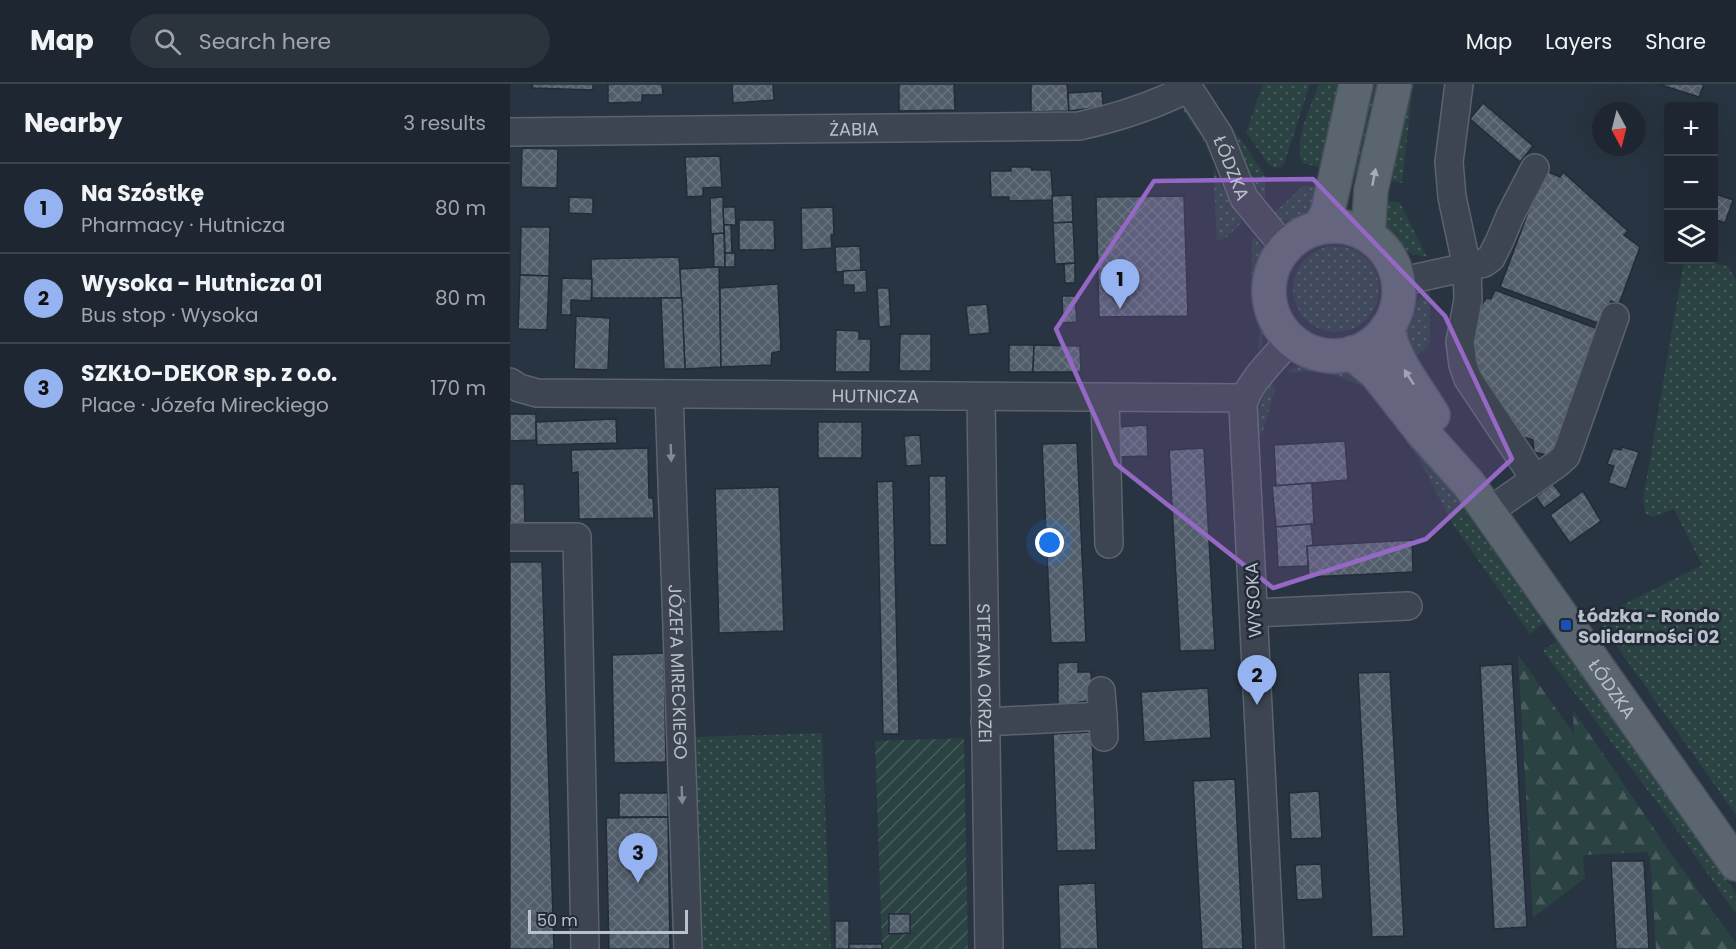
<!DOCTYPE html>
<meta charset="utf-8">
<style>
body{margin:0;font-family:Poppins,sans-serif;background:#2b333d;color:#f1f3f6}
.controls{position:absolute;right:18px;top:18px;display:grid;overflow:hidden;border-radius:6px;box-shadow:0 6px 24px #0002}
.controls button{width:54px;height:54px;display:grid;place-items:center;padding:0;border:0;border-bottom:2px solid #3c444d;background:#1e2731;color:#f1f3f6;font:30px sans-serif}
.compass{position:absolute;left:1082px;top:18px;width:54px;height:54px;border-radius:50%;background:#1e2731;box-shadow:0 6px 24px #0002;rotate:173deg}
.scale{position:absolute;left:18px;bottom:15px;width:160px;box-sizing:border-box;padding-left:6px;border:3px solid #b9c1cb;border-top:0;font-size:16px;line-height:21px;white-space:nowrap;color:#b9c1cb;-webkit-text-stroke:4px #212a36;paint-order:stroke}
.you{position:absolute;left:540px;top:459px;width:21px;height:21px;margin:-15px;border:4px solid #fff;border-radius:50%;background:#1a73e8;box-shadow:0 0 0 9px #1a73e833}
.badge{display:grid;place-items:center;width:39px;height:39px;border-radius:50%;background:#95b2f1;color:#111;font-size:20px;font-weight:700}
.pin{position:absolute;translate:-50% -50px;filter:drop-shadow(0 2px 3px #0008)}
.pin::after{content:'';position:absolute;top:32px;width:21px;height:18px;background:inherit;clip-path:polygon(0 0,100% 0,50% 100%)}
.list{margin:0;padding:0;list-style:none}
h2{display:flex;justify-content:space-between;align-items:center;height:78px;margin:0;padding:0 24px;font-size:26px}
h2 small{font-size:20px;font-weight:400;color:#a1a5ab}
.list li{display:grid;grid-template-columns:39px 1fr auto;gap:18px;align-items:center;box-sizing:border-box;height:90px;padding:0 24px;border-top:2px solid #3c444d}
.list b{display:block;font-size:22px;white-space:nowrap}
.list p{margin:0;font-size:20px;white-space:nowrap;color:#a1a5ab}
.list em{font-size:20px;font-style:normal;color:#a1a5ab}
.icon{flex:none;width:33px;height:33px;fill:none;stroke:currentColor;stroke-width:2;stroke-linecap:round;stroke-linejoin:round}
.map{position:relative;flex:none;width:1226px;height:865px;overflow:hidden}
header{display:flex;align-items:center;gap:36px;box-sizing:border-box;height:84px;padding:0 30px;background:#1e2731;border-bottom:2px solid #3c444d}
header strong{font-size:28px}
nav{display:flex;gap:33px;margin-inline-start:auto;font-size:21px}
.search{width:420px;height:54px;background:#2b333d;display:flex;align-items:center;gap:15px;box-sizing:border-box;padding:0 21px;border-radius:33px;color:#a1a5ab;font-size:22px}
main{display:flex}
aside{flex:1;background:#1e2731}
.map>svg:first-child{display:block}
.grass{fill:url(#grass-dots)}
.forest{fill:url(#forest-firs)}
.garden{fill:url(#garden-furrows)}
.building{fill:url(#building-cross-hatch);stroke:#232c38;stroke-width:1.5}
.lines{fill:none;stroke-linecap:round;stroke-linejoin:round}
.minor-casing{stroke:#5a636e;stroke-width:30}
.major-casing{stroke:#49515d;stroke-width:36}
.minor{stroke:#3c4551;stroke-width:27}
.major{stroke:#5a6570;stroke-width:33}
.oneway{fill:#a6afb9}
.oneway2{fill:#818994}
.marked{fill:#9468c4;fill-opacity:0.2;stroke:#9468c4;stroke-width:4.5;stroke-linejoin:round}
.transit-dot{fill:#1a4fb4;stroke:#212a36;stroke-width:2}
.labels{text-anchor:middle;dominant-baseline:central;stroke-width:5;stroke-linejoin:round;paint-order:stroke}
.street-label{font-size:18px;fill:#b9c1cb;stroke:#212a36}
.poi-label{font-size:18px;font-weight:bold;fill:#b9c1cb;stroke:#212a36;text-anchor:start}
</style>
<header>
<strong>Map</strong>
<div class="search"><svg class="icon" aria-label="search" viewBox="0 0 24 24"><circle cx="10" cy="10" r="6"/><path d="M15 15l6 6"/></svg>Search here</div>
<nav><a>Map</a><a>Layers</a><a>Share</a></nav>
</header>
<main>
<aside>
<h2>Nearby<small>3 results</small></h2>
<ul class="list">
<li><span class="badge">1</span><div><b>Na Szóstkę</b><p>Pharmacy · Hutnicza</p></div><em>80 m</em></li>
<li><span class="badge">2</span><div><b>Wysoka - Hutnicza 01</b><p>Bus stop · Wysoka</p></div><em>80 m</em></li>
<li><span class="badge">3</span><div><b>SZKŁO-DEKOR sp. z o.o.</b><p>Place · Józefa Mireckiego</p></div><em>170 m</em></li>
</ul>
</aside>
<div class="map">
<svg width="1226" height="865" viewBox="0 0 1226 865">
<defs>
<pattern id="grass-dots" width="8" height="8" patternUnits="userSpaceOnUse" patternTransform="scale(1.5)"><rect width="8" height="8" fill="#2b4243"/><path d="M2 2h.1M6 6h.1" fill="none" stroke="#485c5d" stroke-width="1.8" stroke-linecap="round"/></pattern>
<pattern id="forest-firs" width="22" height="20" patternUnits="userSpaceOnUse" patternTransform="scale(1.5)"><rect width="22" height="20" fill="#2b4243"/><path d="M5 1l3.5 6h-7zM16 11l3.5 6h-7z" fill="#485c5d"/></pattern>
<pattern id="garden-furrows" width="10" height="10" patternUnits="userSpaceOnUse" patternTransform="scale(1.5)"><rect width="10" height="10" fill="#2b4243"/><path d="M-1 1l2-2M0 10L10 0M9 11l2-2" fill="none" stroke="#485c5d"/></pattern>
<pattern id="building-cross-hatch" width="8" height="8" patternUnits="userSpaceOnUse" patternTransform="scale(1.5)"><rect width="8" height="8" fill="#515d6b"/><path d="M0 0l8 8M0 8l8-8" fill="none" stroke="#68727f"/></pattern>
</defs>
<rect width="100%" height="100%" fill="#283441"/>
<g class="grass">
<polygon points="753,0 800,0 774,80 771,83 764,84 758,80 736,48"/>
<path d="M809 0H834L815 84 792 79C784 54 800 25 809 0Z"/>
<polygon points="859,0 874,0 853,92 839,89"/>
<polygon points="900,0 903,0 892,99 878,96"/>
<polygon points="675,25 697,62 710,100 732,138 717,153 707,157 703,79 694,58 673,26"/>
<polygon points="720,40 755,91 755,114 753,116 740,92"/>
<path d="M793 102 811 103C805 123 785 150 763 130Z"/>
<polygon points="873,116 890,119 917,173 902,170 894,166 880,149 874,137"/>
<path d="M744 152 751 162 752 167C751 183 744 197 745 214 747 233 758 247 750 266L748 263 750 248 741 210 742 158Z"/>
<circle cx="826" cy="205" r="43"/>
<polygon points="1174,176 1188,176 1218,182 1226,196 1226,731 1087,534 1192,481 1164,425 1142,433 1135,429 1133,416"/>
<path d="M920 206V258L917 264 898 278C897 269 894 259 894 250 894 235 907 213 920 206Z"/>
<polygon points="794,281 815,285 838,285 860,305 824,291 801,287 782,289 777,286"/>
<path d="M762 299 765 305 753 347 750 351 747 350C746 329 749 316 762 299Z"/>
<polygon points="878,317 1034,539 1020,550 942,439 912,380 873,323"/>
<polygon points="1047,557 1226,809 1226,830 1157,732 1033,567"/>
<polygon points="312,649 321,865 192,865 185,653"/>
</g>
<polygon class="forest" points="1008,571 1064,650 1063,626 1162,771 1226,859 1226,865 1146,865 1140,774 1137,768 1073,771 1075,794 1023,834"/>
<polygon class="garden" points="454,654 458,865 372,865 365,657"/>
<g class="building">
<polygon points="23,0 83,0 83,6 22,4"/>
<polygon points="98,0 152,0 153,11 132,11 132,18 98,19"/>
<polygon points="222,0 263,0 264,16 223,19"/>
<polygon points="389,0 444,0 445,26 389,27"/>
<polygon points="521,0 557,0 559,27 521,28"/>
<polygon points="1148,0 1194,0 1189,13"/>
<polygon points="592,7 593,23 559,27 558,9"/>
<polygon points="973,19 1023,62 1010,78 960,35"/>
<polygon points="12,64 48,65 47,104 11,103"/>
<polygon points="210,72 212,103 193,104 193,112 177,113 175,73"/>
<polygon points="501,83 521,83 522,86 541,86 543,116 499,117 499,113 481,113 480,87 501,87"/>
<polygon points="1034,86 1050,93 1053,88 1118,147 1114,151 1130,163 1109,220 1101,217 1093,241 990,203"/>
<polygon points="1206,110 1223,116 1215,139 1204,135 1204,116"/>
<polygon points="562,111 563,138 543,139 542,112"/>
<polygon points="674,112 678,232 589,233 586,113"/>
<polygon points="59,113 83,114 83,130 59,129"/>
<polygon points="213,113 214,149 201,150 200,114"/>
<polygon points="213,123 225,123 226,141 214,141"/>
<polygon points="323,123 324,151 321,151 322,164 292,166 291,124"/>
<polygon points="229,136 264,136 265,166 229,166"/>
<polygon points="563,138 565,179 545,180 543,139"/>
<polygon points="214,141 221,141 222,169 215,169"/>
<polygon points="11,143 40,143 39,192 10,191"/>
<polygon points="214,149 215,183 204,183 203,150"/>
<polygon points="350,162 351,187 326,188 325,163"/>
<rect x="215" y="169" width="10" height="14"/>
<polygon points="169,173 172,214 82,214 81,175"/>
<polygon points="565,179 565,199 555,199 554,180"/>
<polygon points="209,183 211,283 175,285 170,185"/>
<polygon points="356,186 357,208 344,209 344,201 333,201 333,187"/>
<polygon points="10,191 39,192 37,246 8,245"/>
<polygon points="52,194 82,195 81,217 61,216 61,231 51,231"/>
<polygon points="268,200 271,267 262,269 261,281 211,283 210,204"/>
<polygon points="367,204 379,204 381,242 369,243"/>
<polygon points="985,206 1093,247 1045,373 1024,368 1023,356 1010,352 958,274 967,228 976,214 981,215"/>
<polygon points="552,212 565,212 567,238 553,239"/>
<polygon points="151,214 172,214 175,285 154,285"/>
<polygon points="477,220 480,249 459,251 456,222"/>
<polygon points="66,232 100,234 98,286 64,285"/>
<polygon points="326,246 349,247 349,255 361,255 360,288 325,288"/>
<polygon points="390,250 421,250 421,287 389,287"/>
<polygon points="499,261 524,261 523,288 499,288"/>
<polygon points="524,261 570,262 571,288 523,288"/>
<polygon points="0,330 26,330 26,356 0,357"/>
<polygon points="106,335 107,359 27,361 26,338"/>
<rect x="308" y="338" width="44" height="36"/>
<polygon points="637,341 638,372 608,373 607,343"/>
<polygon points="410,351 412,381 396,382 394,352"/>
<polygon points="835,357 838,396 766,402 764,361"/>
<polygon points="567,359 576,558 541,559 532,360"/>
<polygon points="1112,363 1129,368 1116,405 1098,399 1104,382 1097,380 1103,364 1111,366"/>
<polygon points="138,364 139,414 143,414 144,434 69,435 68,388 62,389 61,366"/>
<polygon points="694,364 705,566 670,567 659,366"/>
<polygon points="419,392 436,392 437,461 420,461"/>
<polygon points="383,397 389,650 373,650 367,398"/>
<polygon points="802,399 804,440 766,443 762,402"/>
<polygon points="0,400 14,400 15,443 0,443"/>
<polygon points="1043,400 1052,411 1034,424 1026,413"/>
<polygon points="269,403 274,547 209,549 205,405"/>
<polygon points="1073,407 1091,437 1060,459 1040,431"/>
<polygon points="801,440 803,461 797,462 798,482 768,483 766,443"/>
<polygon points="902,456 903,488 799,493 797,462"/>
<polygon points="0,478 32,478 44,865 0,865"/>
<polygon points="154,569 156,678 104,679 102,571"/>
<polygon points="568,578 568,588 581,588 582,617 569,618 569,627 548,627 548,579"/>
<polygon points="1002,580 1017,843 984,845 970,582"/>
<polygon points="880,588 894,852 862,853 848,589"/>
<polygon points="698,604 701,654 634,658 631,608"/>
<polygon points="582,648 586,766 547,767 543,650"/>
<polygon points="725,695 733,865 692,865 683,697"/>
<polygon points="809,707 812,754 781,755 779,709"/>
<rect x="109" y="709" width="49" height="24"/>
<polygon points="158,733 160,865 99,865 96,734"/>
<polygon points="1101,777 1134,777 1139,865 1106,865"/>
<polygon points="811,780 813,815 787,816 785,781"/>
<polygon points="585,799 588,865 550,865 548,801"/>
<polygon points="379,830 400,830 400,849 379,850"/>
<rect x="325" y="837" width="14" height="28"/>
<rect x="339" y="860" width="33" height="5"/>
</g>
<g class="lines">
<g class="minor-casing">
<g id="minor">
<path id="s1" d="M676 0 709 51 734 114 775 164"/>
<polyline points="949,0 939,78 942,113 957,183 958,216 950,258 953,281 958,295 1025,395"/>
<path id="s2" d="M0 48 569 42C606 34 645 21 679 4"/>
<polyline points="889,198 974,179 981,174 990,156 1000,132 1025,84"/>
<path id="s3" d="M0 298 9 304 27 309 734 314"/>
<path id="s4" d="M159 310 178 865"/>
<path id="s5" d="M471 313 479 865"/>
<polyline points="595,314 599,460"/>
<polyline points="978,428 1047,380 1056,372 1105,233"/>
<polyline points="0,453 67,453 75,865"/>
<polyline points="744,529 898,522"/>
<polyline points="591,607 593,632"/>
<polyline points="475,638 593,632 594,653"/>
<path d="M760 865 733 322C736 300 766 273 781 255"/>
</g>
</g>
<g class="major-casing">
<g id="major">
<circle cx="824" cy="207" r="65"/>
<polyline points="810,143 818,127 846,0"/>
<polyline points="858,151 861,106 885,0"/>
<path d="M877 244C884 277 906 303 923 331"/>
<path id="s6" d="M842 269 866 289 914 350 958 399 1226 780"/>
</g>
</g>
<use href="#minor" class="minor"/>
<use href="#major" class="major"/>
</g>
<defs><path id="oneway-solid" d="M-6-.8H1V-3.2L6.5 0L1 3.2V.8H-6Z" transform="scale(1.5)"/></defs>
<g class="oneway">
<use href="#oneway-solid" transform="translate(864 93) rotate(-79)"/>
<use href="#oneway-solid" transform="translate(899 293) rotate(-123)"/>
</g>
<g class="oneway2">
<use href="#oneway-solid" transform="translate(161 369) rotate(88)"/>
<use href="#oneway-solid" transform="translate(172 711) rotate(88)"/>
</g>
<path class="marked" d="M803 95 935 232 1002 375 916 455 763 504 606 380 546 245 644 97Z"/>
<rect class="transit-dot" x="1050" y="535" width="12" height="12" rx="3"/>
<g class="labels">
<g class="street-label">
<text stroke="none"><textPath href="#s2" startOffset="344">ŻABIA</textPath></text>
<text stroke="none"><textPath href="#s1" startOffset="96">ŁÓDZKA</textPath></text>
<text stroke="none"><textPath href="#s3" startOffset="368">HUTNICZA</textPath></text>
<text transform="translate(743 516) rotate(-93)">WYSOKA</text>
<text stroke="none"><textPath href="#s4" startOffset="278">JÓZEFA MIRECKIEGO</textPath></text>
<text stroke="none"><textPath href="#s5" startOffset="276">STEFANA OKRZEI</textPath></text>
<text stroke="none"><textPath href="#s6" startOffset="426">ŁÓDZKA</textPath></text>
</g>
<g class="poi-label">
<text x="1068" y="531">Łódzka - Rondo<tspan x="1068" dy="21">Solidarności 02</tspan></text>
</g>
</g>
</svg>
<div class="controls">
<button>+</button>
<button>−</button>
<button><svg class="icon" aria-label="layers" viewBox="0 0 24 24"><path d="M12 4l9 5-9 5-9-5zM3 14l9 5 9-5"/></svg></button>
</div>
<svg class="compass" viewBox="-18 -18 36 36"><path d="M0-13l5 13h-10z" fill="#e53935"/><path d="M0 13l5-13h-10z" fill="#a1a5ab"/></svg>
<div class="scale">50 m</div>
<div class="you"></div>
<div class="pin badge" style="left:610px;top:225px">1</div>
<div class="pin badge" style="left:747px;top:621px">2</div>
<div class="pin badge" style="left:128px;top:799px">3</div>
</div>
</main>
